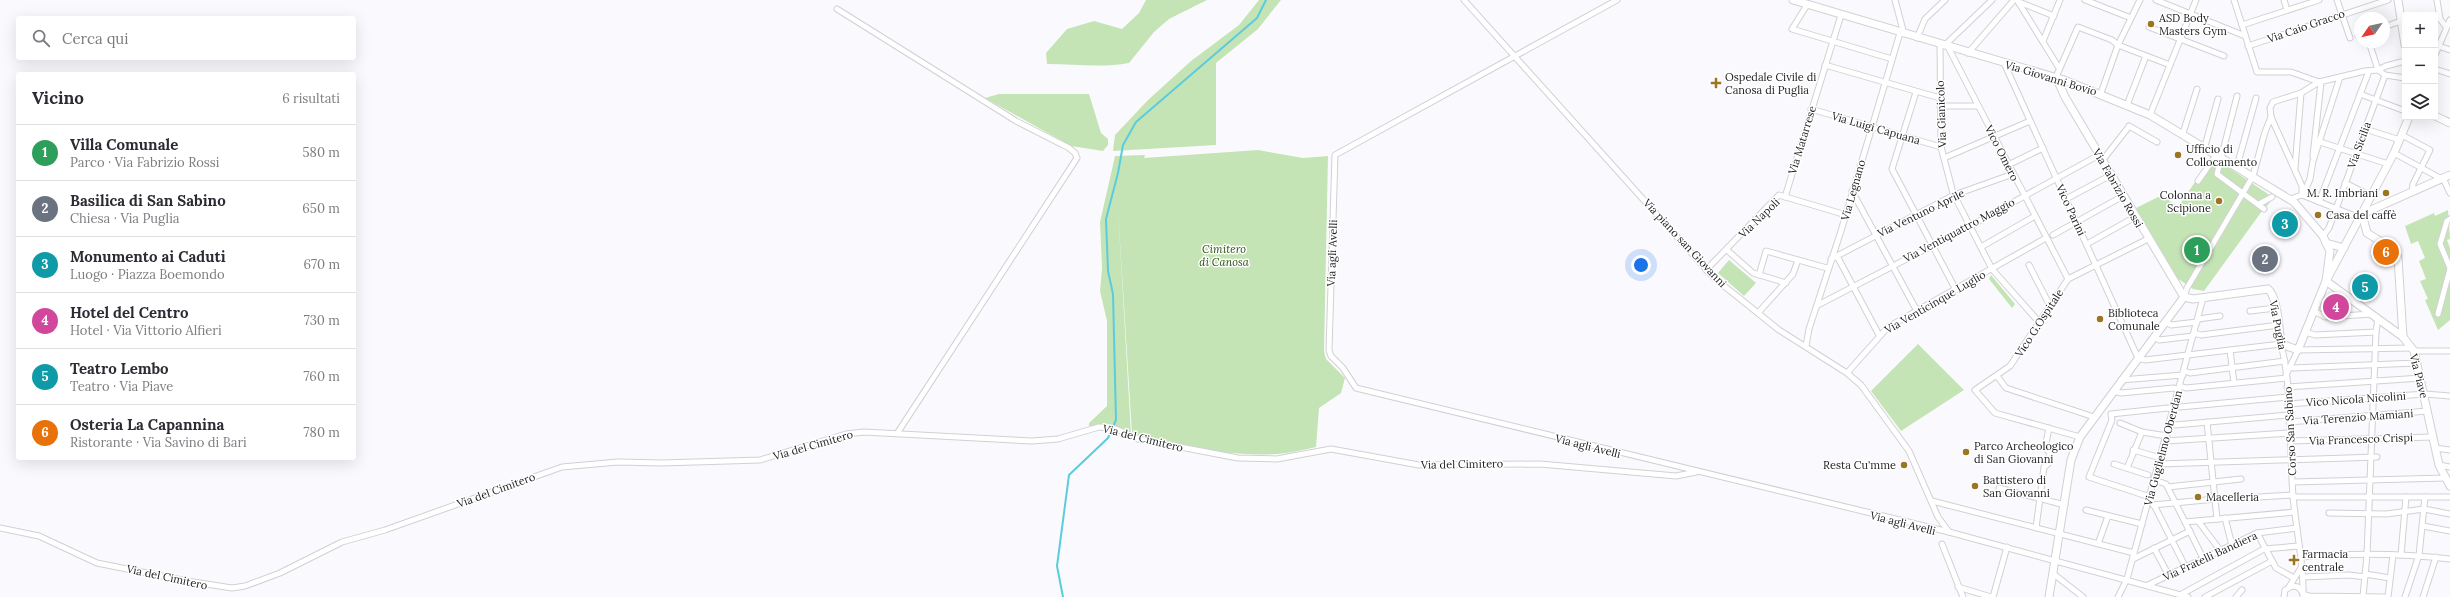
<!DOCTYPE html>
<html lang="it">
<meta charset="utf-8">
<style>
body{margin:0;font-family:Lora,serif;background:#f2f2f3;color:#2b2b33}
.controls{position:absolute;right:12px;top:12px;display:grid;overflow:hidden;border-radius:4px;box-shadow:0 4px 16px #0002}
.controls button{width:36px;height:36px;display:grid;place-items:center;padding:0;border:0;border-bottom:1px solid #e1e1e2;background:#fff;color:#2b2b33;font:20px sans-serif}
.compass{position:absolute;left:2354px;top:12px;width:36px;height:36px;border-radius:50%;background:#fff;box-shadow:0 4px 16px #0002;rotate:236deg}
.you{position:absolute;left:1641px;top:265px;width:14px;height:14px;margin:-10px;border:3px solid #fff;border-radius:50%;background:#1a73e8;box-shadow:0 0 0 6px #1a73e833}
.badge{display:grid;place-items:center;width:26px;height:26px;border-radius:50%;background:#9c7522;color:#fff;font-size:13px;font-weight:700}
.pin{position:absolute;translate:-50% -50%;border:2px solid #fff;box-shadow:0 1px 4px #0006}
.list{margin:0;padding:0;list-style:none}
h2{display:flex;justify-content:space-between;align-items:center;height:52px;margin:0;padding:0 16px;font-size:17px}
h2 small{font-size:13px;font-weight:400;color:#7c7c81}
.list li{display:grid;grid-template-columns:26px 1fr auto;gap:12px;align-items:center;box-sizing:border-box;height:56px;padding:0 16px;border-top:1px solid #e1e1e2}
.list b{display:block;font-size:15px;white-space:nowrap}
.list p{margin:0;font-size:13px;white-space:nowrap;color:#7c7c81}
.list em{font-size:13px;font-style:normal;color:#7c7c81}
.icon{flex:none;width:22px;height:22px;fill:none;stroke:currentColor;stroke-width:2;stroke-linecap:round;stroke-linejoin:round}
.map{position:relative;flex:none;width:2450px;height:597px;overflow:hidden}
.search{position:absolute;background:#fff;box-shadow:0 4px 16px #0002;left:16px;top:16px;width:340px;height:44px;display:flex;align-items:center;gap:10px;box-sizing:border-box;padding:0 14px;border-radius:4px;color:#7c7c81;font-size:15px}
.panel{position:absolute;background:#fff;box-shadow:0 4px 16px #0002;left:16px;top:72px;width:340px;height:388px;border-radius:4px}
.map>svg:first-child{display:block}
.green{fill:#c5e4b6}
.lines{fill:none;stroke-linecap:round;stroke-linejoin:round}
.stream{stroke:#5accde;stroke-width:2}
.street-casing{stroke:#d1d1d5;stroke-width:7}
.secondary-casing{stroke:#d1d1d5;stroke-width:9}
.street{stroke:#fff;stroke-width:5}
.secondary{stroke:#fff;stroke-width:7}
.poi-dot{fill:#9c7522;stroke:#fff;stroke-width:1.5}
.labels{text-anchor:middle;dominant-baseline:central;stroke-width:3;stroke-linejoin:round;paint-order:stroke}
.poi-label{font-size:11px;fill:#1d1d1e;stroke:#fff;text-anchor:start}
.street-label{font-size:11px;fill:#1d1d1e;stroke:#fff}
.park-label{font-size:11px;font-style:italic;fill:#275108;stroke:#fff}
</style>
<div class="map">
<svg width="2450" height="597" viewBox="0 0 2450 597">
<rect width="100%" height="100%" fill="#fafafe"/>
<g class="green">
<path d="M1146 0H1207L1169 19 1154 32 1129 63C1102 68 1074 64 1047 64L1046 53 1067 29 1094 21 1122 29 1139 13Z"/>
<polygon points="1259,0 1281,0 1258,29 1216,63 1216,145 1113,151 1115,135 1148,100 1191,61 1239,25"/>
<polygon points="999,94 1089,94 1101,133 1108,139 1108,145 1103,151 1071,146 985,98"/>
<path d="M1258 150 1303 158 1328 156 1324 351 1326 359 1345 378 1341 393 1319 408 1316 447C1303 450 1290 453 1277 454 1228 457 1179 445 1132 434L1118 209 1131 434 1120 428 1089 426V423L1107 406V321L1100 291 1102 268 1100 222 1115 156 1145 155 1144 158Z"/>
<polygon points="2216,159 2274,198 2262,211 2204,291 2193,289 2177,278 2136,208 2162,195 2178,207 2195,182 2198,182"/>
<polygon points="2448,210 2450,239 2447,240 2450,248 2450,320 2438,330 2425,300 2428,299 2420,281 2426,279 2419,261 2425,258 2418,241 2411,244 2405,226 2434,213 2435,216"/>
<polygon points="1729,260 1756,283 1744,296 1718,273"/>
<polygon points="1991,275 2015,304 2012,308 1989,279"/>
<polygon points="1918,344 1964,390 1901,431 1871,391"/>
</g>
<g class="lines">
<polyline class="stream" points="1063,597 1057,566 1069,475 1108,438 1116,420 1113,294 1108,271 1106,219 1118,173 1123,145 1136,122 1257,18 1266,0"/>
<g class="street-casing">
<g id="street">
<polyline points="1464,0 1713,277 1779,330 1847,373 1861,385 1909,451 1938,517 1949,532"/>
<polyline points="1617,0 1335,155 1329,350 1331,356 1343,368 1356,388 1949,532 2188,597"/>
<polyline points="1895,0 1904,34"/>
<polyline points="2017,0 2059,68"/>
<polyline points="2085,0 2131,18"/>
<polyline points="2140,0 2118,45 2170,65"/>
<polyline points="2156,0 2245,36"/>
<polyline points="2234,0 2257,72 2291,72 2319,82"/>
<polyline points="2284,0 2287,10"/>
<polyline points="2337,0 2350,38"/>
<polyline points="2437,0 2440,19 2446,27"/>
<polyline points="2019,2 2054,16"/>
<polyline points="1807,5 1792,29 1892,59"/>
<polyline points="837,9 1016,121 1069,148 1075,153 1077,158 898,432"/>
<polyline points="2242,25 2319,0"/>
<polyline points="2149,27 2224,56"/>
<polyline points="2384,27 2401,21"/>
<polyline points="2358,36 2360,35"/>
<polyline points="1917,38 1925,19 1945,0"/>
<polyline points="2043,41 2060,0"/>
<polyline points="2369,42 2378,70"/>
<polyline points="1940,45 1941,147 1953,193 1992,269 2039,322"/>
<polyline points="1944,46 1992,0"/>
<polyline points="2248,46 2388,0"/>
<polyline points="2438,46 2450,50"/>
<polyline points="1948,47 2068,279"/>
<polyline points="1968,53 2014,0"/>
<polyline points="2435,55 2450,20"/>
<path d="M2004 63 2138 358 2145 360 2281 344C2293 393 2289 446 2293 496 2296 530 2304 563 2303 597"/>
<polyline points="1825,65 1940,98"/>
<polyline points="2435,69 2450,74"/>
<polyline points="2378,70 2385,75 2405,78"/>
<polyline points="2056,77 2078,27 2112,40 2118,45 2101,93"/>
<polyline points="1916,92 1892,169 1956,290"/>
<polyline points="2360,94 2405,111"/>
<polyline points="2237,96 2217,174 2264,209"/>
<polyline points="2127,105 2146,56"/>
<polyline points="1940,106 1978,106"/>
<polyline points="1811,109 1941,147"/>
<polyline points="2150,115 2196,0"/>
<polyline points="2129,126 2157,142"/>
<polyline points="2365,129 2400,140"/>
<polyline points="2183,133 2197,89"/>
<polyline points="2402,135 2430,150 2413,184 2412,192"/>
<polyline points="2317,141 2388,164"/>
<polyline points="2205,146 2218,99"/>
<polyline points="2394,153 2440,178"/>
<polyline points="2313,156 2321,82"/>
<polyline points="1944,158 2030,121"/>
<polyline points="2102,161 2127,129"/>
<polyline points="2008,165 2043,148"/>
<polyline points="2237,166 2256,98"/>
<polyline points="2295,168 2301,93"/>
<polyline points="2443,178 2450,193"/>
<polyline points="2198,181 2217,154"/>
<polyline points="2345,183 2371,196"/>
<polyline points="1852,191 1917,311"/>
<polyline points="2302,195 2302,186 2271,117 2270,108 2273,102 2301,93 2319,82 2365,71 2378,70 2386,66 2405,61"/>
<polyline points="2302,195 2360,218"/>
<polyline points="2303,195 2310,179 2313,161 2340,77"/>
<polyline points="1785,197 1841,15"/>
<polyline points="2066,199 2111,175"/>
<polyline points="2290,199 2302,195"/>
<polyline points="2319,202 2369,71"/>
<polyline points="2259,204 2272,197"/>
<polyline points="2450,219 2447,221 2440,244 2450,268"/>
<polyline points="2053,235 2123,196"/>
<polyline points="2323,236 2329,228 2385,75"/>
<polyline points="2087,244 2135,217"/>
<polyline points="1981,247 2035,216"/>
<polyline points="1727,250 1753,273 1786,283"/>
<polyline points="1837,256 1879,335"/>
<polyline points="1831,259 1954,195 2013,174"/>
<polyline points="2029,265 2050,306"/>
<polyline points="1706,270 1779,195 1846,215"/>
<polyline points="1759,275 1766,251 1827,268"/>
<polyline points="2184,297 2187,288 2253,176 2265,132 2271,117"/>
<polyline points="1818,305 1970,226 2099,155"/>
<polyline points="2250,311 2276,308"/>
<polyline points="2314,311 2325,317 2372,314"/>
<polyline points="1758,313 1793,274 1798,260"/>
<polyline points="2438,314 2450,269"/>
<polyline points="2198,319 2220,316"/>
<polyline points="2166,322 2171,325 2197,322"/>
<polyline points="2305,332 2315,335 2376,332 2378,318"/>
<polyline points="2194,333 2201,335 2279,325"/>
<polyline points="2154,337 2159,340 2193,336"/>
<polyline points="1806,346 1809,329 1841,231 1900,33"/>
<polyline points="2230,350 2234,383"/>
<polyline points="2414,351 2450,351"/>
<polyline points="2292,368 2417,363"/>
<polyline points="2184,371 2190,373 2285,361"/>
<polyline points="1847,373 1888,327 2046,238"/>
<polyline points="2286,375 2298,350 2412,348"/>
<polyline points="1997,376 2006,388 2094,417"/>
<polyline points="2121,380 2183,375"/>
<polyline points="2180,386 2186,388 2287,378"/>
<polyline points="2287,387 2421,378"/>
<polyline points="2113,391 2121,393 2174,388 2179,390"/>
<polyline points="2288,404 2425,394 2450,396"/>
<polyline points="2175,405 2180,407 2288,397"/>
<polyline points="2207,422 2217,519"/>
<polyline points="2289,422 2428,411"/>
<polyline points="2120,423 2142,432 2167,436"/>
<polyline points="2171,423 2175,425 2289,415"/>
<polyline points="2080,437 1995,413 1975,390 2010,366 2068,279 2148,239"/>
<polyline points="2166,441 2290,433"/>
<polyline points="2290,441 2433,437"/>
<polyline points="2435,448 2450,450"/>
<polyline points="2133,450 2161,458"/>
<polyline points="2114,464 2148,475"/>
<polyline points="2159,464 2377,457"/>
<polyline points="2439,465 2450,467"/>
<polyline points="2127,468 2142,432"/>
<polyline points="2154,480 2166,484 2203,558"/>
<polyline points="2293,482 2445,478"/>
<polyline points="2168,487 2241,479"/>
<polyline points="1999,488 2065,505"/>
<polyline points="2150,497 2089,477 2112,420 2111,414 2168,408 2174,409"/>
<polyline points="2294,497 2450,497"/>
<polyline points="2242,498 2293,495"/>
<polyline points="1932,501 2134,553"/>
<polyline points="2153,505 2216,499"/>
<polyline points="2154,505 2185,566"/>
<polyline points="2086,510 2142,524"/>
<polyline points="2329,513 2386,514 2424,509 2450,514"/>
<polyline points="2225,518 2232,545"/>
<polyline points="2198,521 2220,550"/>
<polyline points="2185,522 2295,512"/>
<polyline points="2423,526 2450,531"/>
<polyline points="0,528 39,536 97,563 187,581 232,588 245,586 280,573 342,542 385,530 562,467 618,462 662,463 760,460 846,434 864,432 1032,441 1058,439 1099,427 1116,429 1138,439 1238,458 1277,459 1331,449 1419,465 1540,464 1676,476 1696,472"/>
<polyline points="2036,528 2044,467 2048,464 2050,453 2045,448 2049,428"/>
<polyline points="2257,533 2276,568 2294,578"/>
<polyline points="1942,544 1963,597"/>
<polyline points="2098,544 2108,516"/>
<polyline points="2154,548 2168,574"/>
<polyline points="2401,555 2406,497"/>
<path d="M2301 557C2350 553 2401 553 2450 559"/>
<polyline points="2133,559 2190,531"/>
<polyline points="2365,574 2390,578"/>
<polyline points="2055,575 2083,597"/>
<polyline points="2303,577 2349,575 2365,577"/>
<polyline points="2148,585 2257,533 2297,528"/>
<polyline points="1958,587 1991,597"/>
<polyline points="2289,587 2302,566"/>
<polyline points="2303,594 2309,596 2385,597"/>
<polyline points="2180,595 2264,549 2299,546"/>
<polyline points="2363,596 2367,555 2376,332"/>
<polyline points="1993,597 2007,547"/>
<polyline points="2118,597 2127,579 2203,298"/>
<polyline points="2205,597 2272,561"/>
<polyline points="2236,597 2242,590"/>
<polyline points="2284,597 2285,590 2292,586 2298,587 2303,593"/>
<polyline points="2388,597 2393,555"/>
<polyline points="2405,597 2419,555 2425,497"/>
<polyline points="2423,597 2436,557"/>
</g>
</g>
<g class="secondary-casing">
<g id="secondary">
<polyline points="1793,0 2064,80 2150,115 2294,202 2323,236 2330,251 2326,281"/>
<polyline points="2398,0 2405,45"/>
<polyline points="2056,77 2065,97 2184,297"/>
<polyline points="2435,116 2450,123"/>
<polyline points="2362,214 2367,233 2380,241 2394,246 2398,258 2403,337"/>
<polyline points="2362,214 2450,175"/>
<polyline points="2326,243 2344,248"/>
<polyline points="2326,281 2403,337 2414,351 2439,465 2450,486"/>
<path d="M2184 297 2193 299 2268 289C2278 297 2279 331 2281 344L2298 350 2326 281 2394 153 2409 117"/>
<polyline points="2049,597 2071,460 2080,437 2184,297"/>
</g>
</g>
<use href="#street" class="street"/>
<use href="#secondary" class="secondary"/>
</g>
<g class="poi-dot">
<circle cx="2151" cy="24" r="4"/>
<path d="M1714 77h4v4h4v4h-4v4h-4v-4h-4v-4h4z"/>
<circle cx="2178" cy="155" r="4"/>
<circle cx="2386" cy="193" r="4"/>
<circle cx="2219" cy="201" r="4"/>
<circle cx="2318" cy="215" r="4"/>
<circle cx="2100" cy="319" r="4"/>
<circle cx="1966" cy="452" r="4"/>
<circle cx="1904" cy="465" r="4"/>
<circle cx="1975" cy="486" r="4"/>
<circle cx="2198" cy="497" r="4"/>
<path d="M2292 554h4v4h4v4h-4v4h-4v-4h-4v-4h4z"/>
</g>
<g class="labels">
<g class="poi-label">
<text x="2159" y="18">ASD Body<tspan x="2159" dy="13">Masters Gym</tspan></text>
<text x="1725" y="77">Ospedale Civile di<tspan x="1725" dy="13">Canosa di Puglia</tspan></text>
<text x="2186" y="149">Ufficio di<tspan x="2186" dy="13">Collocamento</tspan></text>
<text x="2378" y="193" text-anchor="end">M. R. Imbriani</text>
<text x="2211" y="195" text-anchor="end">Colonna a<tspan x="2211" dy="13">Scipione</tspan></text>
<text x="2326" y="215">Casa del caffè</text>
<text x="2108" y="313">Biblioteca<tspan x="2108" dy="13">Comunale</tspan></text>
<text x="1974" y="446">Parco Archeologico<tspan x="1974" dy="13">di San Giovanni</tspan></text>
<text x="1896" y="465" text-anchor="end">Resta Cu'mme</text>
<text x="1983" y="480">Battistero di<tspan x="1983" dy="13">San Giovanni</tspan></text>
<text x="2206" y="497">Macelleria</text>
<text x="2302" y="554">Farmacia<tspan x="2302" dy="13">centrale</tspan></text>
</g>
<g class="street-label">
<text transform="translate(2306 26) rotate(-19)">Via Caio Gracco</text>
<text transform="translate(2051 78) rotate(17)">Via Giovanni Bovio</text>
<text transform="translate(1941 114) rotate(-92)">Via Gianicolo</text>
<text transform="translate(1876 128) rotate(16)">Via Luigi Capuana</text>
<text transform="translate(1802 140) rotate(-73)">Via Matarrese</text>
<text transform="translate(2359 145) rotate(-70)">Via Sicilia</text>
<text transform="translate(2002 153) rotate(63)">Vico Omero</text>
<text transform="translate(2118 188) rotate(60)">Via Fabrizio Rossi</text>
<text transform="translate(1853 190) rotate(-74)">Via Legnano</text>
<text transform="translate(2071 210) rotate(65)">Vico Parini</text>
<text transform="translate(1921 213) rotate(-26)">Via Ventuno Aprile</text>
<text transform="translate(1759 218) rotate(-44)">Via Napoli</text>
<text transform="translate(1959 230) rotate(-28)">Via Ventiquattro Maggio</text>
<text transform="translate(1685 243) rotate(47)">Via piano san Giovanni</text>
<text transform="translate(1332 253) rotate(-88)">Via agli Avelli</text>
<text transform="translate(1935 302) rotate(-30)">Via Venticinque Luglio</text>
<text transform="translate(2039 323) rotate(-57)">Vico G.Ospitale</text>
<text transform="translate(2278 325) rotate(79)">Via Puglia</text>
<text transform="translate(2419 376) rotate(76)">Via Piave</text>
<text transform="translate(2356 399) rotate(-4)">Vico Nicola Nicolini</text>
<text transform="translate(2358 417) rotate(-4)">Via Terenzio Mamiani</text>
<text transform="translate(2290 431) rotate(-93)">Corso San Sabino</text>
<text transform="translate(1143 438) rotate(14)">Via del Cimitero</text>
<text transform="translate(2361 439) rotate(-2)">Via Francesco Crispi</text>
<text transform="translate(813 445) rotate(-16)">Via del Cimitero</text>
<text transform="translate(1588 446) rotate(14)">Via agli Avelli</text>
<text transform="translate(2163 448) rotate(-75)">Via Guglielmo Oberdan</text>
<text transform="translate(1462 464) rotate(-1)">Via del Cimitero</text>
<text transform="translate(496 490) rotate(-20)">Via del Cimitero</text>
<text transform="translate(1903 523) rotate(14)">Via agli Avelli</text>
<text transform="translate(2210 556) rotate(-25)">Via Fratelli Bandiera</text>
<text transform="translate(167 577) rotate(12)">Via del Cimitero</text>
</g>
<g class="park-label">
<text x="1224" y="249">Cimitero<tspan x="1224" dy="13">di Canosa</tspan></text>
</g>
</g>
</svg>
<div class="controls">
<button>+</button>
<button>−</button>
<button><svg class="icon" aria-label="layers" viewBox="0 0 24 24"><path d="M12 4l9 5-9 5-9-5zM3 14l9 5 9-5"/></svg></button>
</div>
<svg class="compass" viewBox="-18 -18 36 36"><path d="M0-13l5 13h-10z" fill="#e53935"/><path d="M0 13l5-13h-10z" fill="#7c7c81"/></svg>
<div class="you"></div>
<div class="pin badge" style="left:2197px;top:250px;background:#2e9e5b">1</div>
<div class="pin badge" style="left:2265px;top:259px;background:#6b7280">2</div>
<div class="pin badge" style="left:2285px;top:224px;background:#0f9aa8">3</div>
<div class="pin badge" style="left:2336px;top:307px;background:#d1479c">4</div>
<div class="pin badge" style="left:2365px;top:287px;background:#0f9aa8">5</div>
<div class="pin badge" style="left:2386px;top:252px;background:#e8710a">6</div>
<div class="search"><svg class="icon" aria-label="search" viewBox="0 0 24 24"><circle cx="10" cy="10" r="6"/><path d="M15 15l6 6"/></svg>Cerca qui</div>
<section class="panel">
<h2>Vicino<small>6 risultati</small></h2>
<ul class="list">
<li><span class="badge" style="background:#2e9e5b">1</span><div><b>Villa Comunale</b><p>Parco · Via Fabrizio Rossi</p></div><em>580 m</em></li>
<li><span class="badge" style="background:#6b7280">2</span><div><b>Basilica di San Sabino</b><p>Chiesa · Via Puglia</p></div><em>650 m</em></li>
<li><span class="badge" style="background:#0f9aa8">3</span><div><b>Monumento ai Caduti</b><p>Luogo · Piazza Boemondo</p></div><em>670 m</em></li>
<li><span class="badge" style="background:#d1479c">4</span><div><b>Hotel del Centro</b><p>Hotel · Via Vittorio Alfieri</p></div><em>730 m</em></li>
<li><span class="badge" style="background:#0f9aa8">5</span><div><b>Teatro Lembo</b><p>Teatro · Via Piave</p></div><em>760 m</em></li>
<li><span class="badge" style="background:#e8710a">6</span><div><b>Osteria La Capannina</b><p>Ristorante · Via Savino di Bari</p></div><em>780 m</em></li>
</ul>
</section>
</div>
